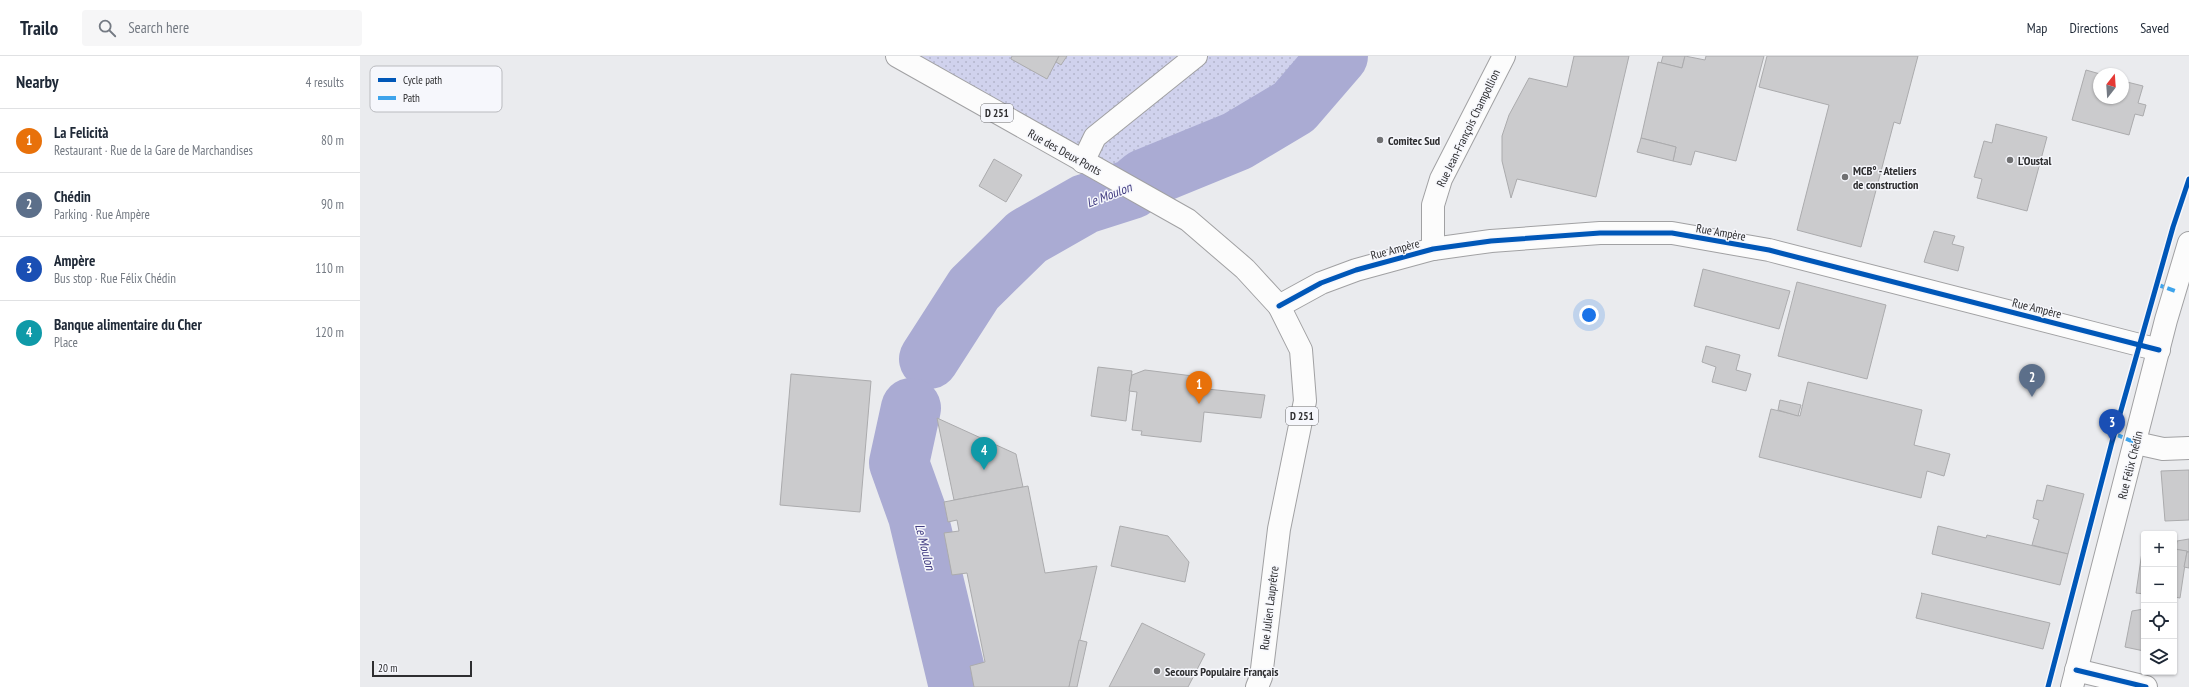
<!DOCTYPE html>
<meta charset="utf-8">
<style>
body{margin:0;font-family:"PT Sans Narrow",sans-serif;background:#f6f6f7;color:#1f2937}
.controls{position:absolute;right:12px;bottom:12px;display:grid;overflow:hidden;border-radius:4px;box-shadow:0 1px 3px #0004}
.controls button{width:36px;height:36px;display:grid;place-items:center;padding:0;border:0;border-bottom:1px solid #e0e1e3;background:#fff;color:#1f2937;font:20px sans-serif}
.compass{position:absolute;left:1733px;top:12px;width:36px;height:36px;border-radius:50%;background:#fff;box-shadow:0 1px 3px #0004;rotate:17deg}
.scale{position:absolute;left:12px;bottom:10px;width:100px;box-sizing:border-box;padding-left:4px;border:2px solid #2e2e30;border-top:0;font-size:11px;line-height:14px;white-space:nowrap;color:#2e2e30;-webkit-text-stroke:3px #f6f7fc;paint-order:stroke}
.you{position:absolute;left:1229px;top:259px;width:14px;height:14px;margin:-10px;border:3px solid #fff;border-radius:50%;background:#1a73e8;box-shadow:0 0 0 6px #1a73e833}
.badge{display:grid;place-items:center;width:26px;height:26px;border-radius:50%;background:#b45309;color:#fff;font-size:13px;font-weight:700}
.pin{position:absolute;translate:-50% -33px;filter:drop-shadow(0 1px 2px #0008)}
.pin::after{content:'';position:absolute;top:21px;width:14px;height:12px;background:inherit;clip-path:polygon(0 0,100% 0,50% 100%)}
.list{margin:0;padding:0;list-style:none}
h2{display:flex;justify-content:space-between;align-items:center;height:52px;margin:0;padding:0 16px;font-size:17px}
h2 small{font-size:13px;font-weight:400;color:#747a83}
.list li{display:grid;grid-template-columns:26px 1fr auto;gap:12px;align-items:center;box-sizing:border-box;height:64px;padding:0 16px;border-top:1px solid #e0e1e3}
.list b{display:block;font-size:15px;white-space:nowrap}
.list p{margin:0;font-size:13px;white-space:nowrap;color:#747a83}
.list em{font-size:13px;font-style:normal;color:#747a83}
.icon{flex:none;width:22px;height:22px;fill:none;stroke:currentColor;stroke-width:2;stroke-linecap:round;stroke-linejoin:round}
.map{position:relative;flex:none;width:1829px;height:631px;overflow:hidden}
header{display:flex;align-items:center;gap:24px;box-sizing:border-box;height:56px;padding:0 20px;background:#fff;border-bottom:1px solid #e0e1e3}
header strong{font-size:19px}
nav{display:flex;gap:22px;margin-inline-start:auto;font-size:14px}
.search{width:280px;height:36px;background:#f6f6f7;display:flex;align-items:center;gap:10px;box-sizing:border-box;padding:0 14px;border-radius:4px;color:#747a83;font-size:15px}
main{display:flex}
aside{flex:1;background:#fff}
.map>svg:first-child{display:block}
.grass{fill:url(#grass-dots)}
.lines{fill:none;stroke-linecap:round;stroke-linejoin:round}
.river{stroke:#aaabd3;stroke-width:60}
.building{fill:#cbcbcd;stroke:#ababad}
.minor-casing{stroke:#a1a1a3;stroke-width:24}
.major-casing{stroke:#a1a1a3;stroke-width:24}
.minor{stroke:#fcfcfc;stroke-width:22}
.major{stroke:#fcfcfc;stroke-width:22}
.quiet{stroke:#3ea3eb;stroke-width:4;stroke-dasharray:8 4;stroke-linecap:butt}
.cycleway-casing{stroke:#f6f7fc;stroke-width:8}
.cycleway{stroke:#0057b8;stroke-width:5}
.poi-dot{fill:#707072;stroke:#f6f7fc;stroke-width:1.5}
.labels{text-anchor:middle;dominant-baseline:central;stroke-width:3;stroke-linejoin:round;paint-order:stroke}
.shield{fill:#f6f7fc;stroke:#6a6a6d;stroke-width:1}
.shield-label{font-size:11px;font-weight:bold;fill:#2e2e30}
.street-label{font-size:12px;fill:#2e2e30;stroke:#f6f7fc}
.poi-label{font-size:12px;font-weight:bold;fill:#2e2e30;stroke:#f6f7fc;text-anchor:start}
.water-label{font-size:13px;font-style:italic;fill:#423d82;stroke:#f6f7fc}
.key{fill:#f6f7fc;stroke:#babbbf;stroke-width:1}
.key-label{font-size:11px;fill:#2e2e30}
</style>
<header>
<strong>Trailo</strong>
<div class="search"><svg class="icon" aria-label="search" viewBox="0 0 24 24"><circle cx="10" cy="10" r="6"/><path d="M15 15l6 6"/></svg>Search here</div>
<nav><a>Map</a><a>Directions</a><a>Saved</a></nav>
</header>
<main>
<aside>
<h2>Nearby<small>4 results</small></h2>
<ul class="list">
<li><span class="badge" style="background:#e8710a">1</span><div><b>La Felicità</b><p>Restaurant · Rue de la Gare de Marchandises</p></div><em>80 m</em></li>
<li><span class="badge" style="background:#5c6f8a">2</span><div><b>Chédin</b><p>Parking · Rue Ampère</p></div><em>90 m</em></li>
<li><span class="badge" style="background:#1a4fb4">3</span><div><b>Ampère</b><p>Bus stop · Rue Félix Chédin</p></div><em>110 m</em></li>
<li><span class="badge" style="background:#0f9aa8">4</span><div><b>Banque alimentaire du Cher</b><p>Place</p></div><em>120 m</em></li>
</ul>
</aside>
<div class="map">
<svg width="1829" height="631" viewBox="0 0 1829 631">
<defs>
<pattern id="grass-dots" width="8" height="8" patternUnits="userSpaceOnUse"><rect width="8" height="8" fill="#d0d2ed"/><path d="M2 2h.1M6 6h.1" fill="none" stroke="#b3b5cc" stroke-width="1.8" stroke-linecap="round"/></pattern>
</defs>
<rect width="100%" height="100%" fill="#eaebee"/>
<polygon class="grass" points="533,0 978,0 934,51 877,85 784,123"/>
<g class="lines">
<g class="river">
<polyline points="569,303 614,233 667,181 725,148 772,133 784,123 877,85 934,51 978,0"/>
<polyline points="551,352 539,407 558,460 599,631"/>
</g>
</g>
<g class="building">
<polygon points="652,0 699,0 687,23 651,3"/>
<polygon points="699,0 707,0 701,9 696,6"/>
<polygon points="1214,0 1269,0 1236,141 1157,123 1151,142 1142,105 1142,80 1149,59 1169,22 1207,31"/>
<polygon points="1303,0 1325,0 1322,12 1301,7"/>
<polygon points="1325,0 1345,4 1346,0 1404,0 1376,105 1335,95 1331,109 1313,105 1316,91 1281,82 1298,6 1322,12"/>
<polygon points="1407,0 1558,0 1540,68 1534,66 1501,191 1437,174 1469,49 1399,31"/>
<polygon points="1726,14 1740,18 1739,42 1763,42 1763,25 1783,30 1778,47 1786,49 1783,60 1775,58 1769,79 1712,64"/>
<polygon points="1636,68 1687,81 1667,155 1617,142 1622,123 1614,121 1624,85 1632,87"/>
<polygon points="1281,82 1316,91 1313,105 1277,96"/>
<polygon points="634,103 662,119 646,146 619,130"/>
<polygon points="1574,175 1595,180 1592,188 1604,191 1598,215 1564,206"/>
<polygon points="1343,213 1430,235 1419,273 1334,250"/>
<polygon points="1437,226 1526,249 1507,323 1418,300"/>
<polygon points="1346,290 1380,299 1376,314 1391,318 1386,335 1352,326 1356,311 1342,306"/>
<polygon points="738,311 772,315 766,365 731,360"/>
<polygon points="785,314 849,322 847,333 905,339 901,362 844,356 841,386 781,379 782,375 772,374 777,336 769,335 772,319"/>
<polygon points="431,318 511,325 500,456 420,449"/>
<polygon points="1448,326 1562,354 1554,389 1590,398 1584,420 1567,415 1561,442 1399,401 1411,353 1440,360"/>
<polygon points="1420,344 1441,349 1438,360 1418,354"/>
<polygon points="577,362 656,398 663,431 594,444"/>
<polygon points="1829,414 1829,464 1805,465 1801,415"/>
<polygon points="1687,429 1724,438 1708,498 1672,489 1679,464 1673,462 1677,444 1683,445"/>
<polygon points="668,430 685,517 737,510 709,631 614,631 610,610 625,606 607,517 592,519 584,477 599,475 597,464 588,466 584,446"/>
<polygon points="760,470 808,480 829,506 825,526 751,510"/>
<polygon points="1578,470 1626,482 1627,479 1708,498 1700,529 1572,498"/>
<polygon points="1829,483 1829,496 1816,493 1817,485"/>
<polygon points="1783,489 1784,489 1784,538 1776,537"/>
<polygon points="1814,493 1827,495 1820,542 1814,541"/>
<polygon points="1827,496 1829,496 1829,512 1824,511"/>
<polygon points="1561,537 1690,567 1683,593 1556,562 1562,538"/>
<polygon points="1784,553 1784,595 1765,591 1772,555"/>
<polygon points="782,567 845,598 828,631 749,631"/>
<polygon points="719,584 727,586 717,631 709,631"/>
</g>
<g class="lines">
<g class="minor-casing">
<g id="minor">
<polyline points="723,106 735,81 836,0"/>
<polyline points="1073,193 1073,149 1081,123 1144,0"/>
<polyline points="919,250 961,227 996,214 1073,193 1131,185 1240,177 1312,177 1409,194 1799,294"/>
<polyline points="1776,387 1803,393 1829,392"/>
<polyline points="1716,614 1786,631"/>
<polyline points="1712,631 1806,264 1829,187"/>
</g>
</g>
<g class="major-casing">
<polyline id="major" points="537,0 828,164 885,213 919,250 941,294 945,345 919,473 901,621 897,631"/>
</g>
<use href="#minor" class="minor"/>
<use href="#major" class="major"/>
<g class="quiet">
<polyline points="1796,228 1815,235"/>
<polyline points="1755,378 1776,387"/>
</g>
<g class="cycleway-casing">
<g id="cycleway">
<polyline points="919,250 961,227 996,214 1073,193 1131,185 1240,177 1312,177 1409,194 1799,294"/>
<polyline points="1716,614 1786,631"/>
<polyline points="1688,631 1752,386 1813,171 1829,123"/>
</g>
</g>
<use href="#cycleway" class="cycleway"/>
</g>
<g class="poi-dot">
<circle cx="1020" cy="84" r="4"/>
<circle cx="1650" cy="104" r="4"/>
<circle cx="1485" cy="121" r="4"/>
<circle cx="797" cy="615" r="4"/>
</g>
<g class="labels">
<g class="shield">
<rect x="621" y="48" width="32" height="18" rx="3"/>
<rect x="926" y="351" width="32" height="18" rx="3"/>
</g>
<g class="shield-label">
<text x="637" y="57">D 251</text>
<text x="942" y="360">D 251</text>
</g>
<g class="street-label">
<text transform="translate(1108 72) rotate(-64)">Rue Jean-François Champollion</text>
<text transform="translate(705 96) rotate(29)">Rue des Deux Ponts</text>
<text transform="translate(1361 176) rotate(10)">Rue Ampère</text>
<text transform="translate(1035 193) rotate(-15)">Rue Ampère</text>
<text transform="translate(1677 252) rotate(14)">Rue Ampère</text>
<text transform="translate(1770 409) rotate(-76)">Rue Félix Chédin</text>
<text transform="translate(909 552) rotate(-83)">Rue Julien Lauprêtre</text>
</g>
<g class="poi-label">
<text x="1028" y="84">Comitec Sud</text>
<text x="1658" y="104">L'Oustal</text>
<text x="1493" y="114">MCB° - Ateliers<tspan x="1493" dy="14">de construction</tspan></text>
<text x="805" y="615">Secours Populaire Français</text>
</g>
<g class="water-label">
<text transform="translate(749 139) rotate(-21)">Le Moulon</text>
<text transform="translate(565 491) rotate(76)">Le Moulon</text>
</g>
</g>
<rect x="10" y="10" width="132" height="46" rx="6" class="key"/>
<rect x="18" y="22" width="18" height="4" fill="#0057b8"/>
<rect x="18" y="40" width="18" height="4" fill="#3ea3eb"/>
<g class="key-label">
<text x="43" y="28">Cycle path</text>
<text x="43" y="46">Path</text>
</g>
</svg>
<div class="controls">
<button>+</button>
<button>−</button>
<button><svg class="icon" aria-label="locate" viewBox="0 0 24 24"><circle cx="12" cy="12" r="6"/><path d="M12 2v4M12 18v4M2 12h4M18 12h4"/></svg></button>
<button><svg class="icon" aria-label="layers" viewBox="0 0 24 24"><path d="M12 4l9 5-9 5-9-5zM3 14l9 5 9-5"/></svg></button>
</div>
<svg class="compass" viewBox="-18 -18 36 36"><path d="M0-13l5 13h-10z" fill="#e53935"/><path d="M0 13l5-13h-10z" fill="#747a83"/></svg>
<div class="scale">20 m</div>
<div class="you"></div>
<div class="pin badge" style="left:839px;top:348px;background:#e8710a">1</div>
<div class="pin badge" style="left:1672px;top:341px;background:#5c6f8a">2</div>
<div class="pin badge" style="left:1752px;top:386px;background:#1a4fb4">3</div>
<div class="pin badge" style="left:624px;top:414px;background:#0f9aa8">4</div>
</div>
</main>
